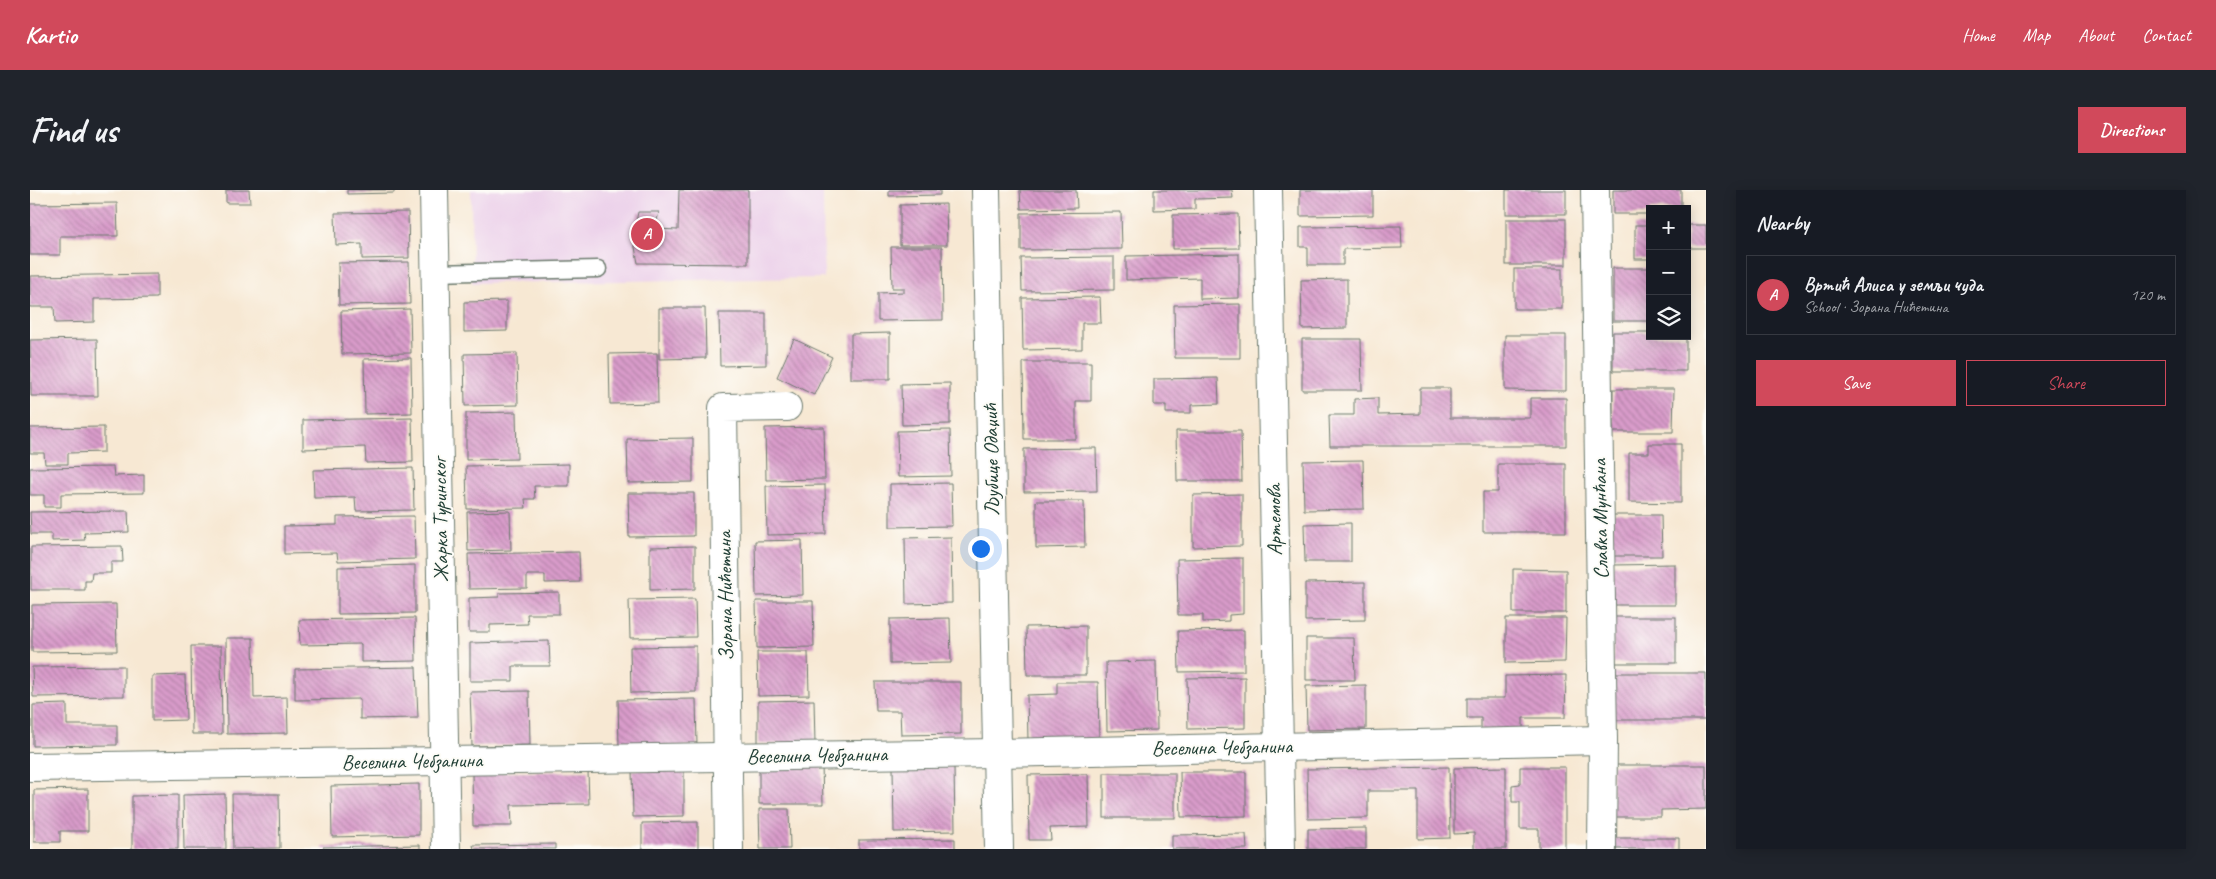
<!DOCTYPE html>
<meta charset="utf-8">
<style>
body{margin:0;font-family:Caveat,sans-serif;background:#20242c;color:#f1f3f6}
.controls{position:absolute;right:15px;top:15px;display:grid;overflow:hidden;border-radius:0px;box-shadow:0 2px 12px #0003}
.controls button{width:45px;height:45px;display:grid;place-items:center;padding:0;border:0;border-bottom:1px solid #363941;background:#171b24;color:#f1f3f6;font:25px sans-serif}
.you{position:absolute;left:950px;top:358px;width:18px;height:18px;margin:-12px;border:4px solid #fff;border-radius:50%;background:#1a73e8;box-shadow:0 0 0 8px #1a73e833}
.badge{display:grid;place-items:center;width:32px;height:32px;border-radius:50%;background:#d1495b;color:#fff;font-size:16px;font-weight:700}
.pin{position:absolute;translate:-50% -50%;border:2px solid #fff;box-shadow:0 1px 5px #0006}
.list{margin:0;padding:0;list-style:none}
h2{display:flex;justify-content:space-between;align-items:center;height:65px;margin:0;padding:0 20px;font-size:21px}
h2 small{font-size:16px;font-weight:400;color:#9ea1a6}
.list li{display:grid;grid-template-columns:32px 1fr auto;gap:15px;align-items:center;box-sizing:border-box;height:80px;margin:0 10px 10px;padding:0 10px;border:1px solid #363941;border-radius:0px}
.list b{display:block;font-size:19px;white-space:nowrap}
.list p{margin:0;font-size:16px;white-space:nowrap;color:#9ea1a6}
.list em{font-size:16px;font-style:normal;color:#9ea1a6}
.actions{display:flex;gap:10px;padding:15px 20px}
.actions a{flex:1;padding:11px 0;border:1px solid #d1495b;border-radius:0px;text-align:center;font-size:18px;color:#d1495b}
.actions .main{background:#d1495b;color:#fff}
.icon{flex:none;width:28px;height:28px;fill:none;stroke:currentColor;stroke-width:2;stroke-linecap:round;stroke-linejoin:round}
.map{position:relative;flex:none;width:1676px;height:659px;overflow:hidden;border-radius:0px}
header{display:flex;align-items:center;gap:30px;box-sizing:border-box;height:70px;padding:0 25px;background:#d1495b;color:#fff}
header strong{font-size:24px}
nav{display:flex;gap:28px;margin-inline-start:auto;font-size:18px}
.intro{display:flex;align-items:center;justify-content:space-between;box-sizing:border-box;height:120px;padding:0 30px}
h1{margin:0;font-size:35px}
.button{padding:12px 22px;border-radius:0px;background:#d1495b;color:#fff;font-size:18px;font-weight:700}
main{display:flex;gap:30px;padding:0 30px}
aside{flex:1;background:#171b24;border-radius:0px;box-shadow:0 2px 12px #0003}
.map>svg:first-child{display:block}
.built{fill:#ecd1ea}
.building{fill:url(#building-back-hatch)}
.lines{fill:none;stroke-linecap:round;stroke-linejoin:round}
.service-casing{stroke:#6b796c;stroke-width:19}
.minor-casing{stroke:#6b796c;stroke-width:30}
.service{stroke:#fff;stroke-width:16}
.minor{stroke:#fff;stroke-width:28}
.labels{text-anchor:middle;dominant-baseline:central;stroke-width:4;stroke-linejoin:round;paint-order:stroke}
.street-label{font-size:21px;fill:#1f3d34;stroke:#fdfcf7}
</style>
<header>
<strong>Kartio</strong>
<nav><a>Home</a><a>Map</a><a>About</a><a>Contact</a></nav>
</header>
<div class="intro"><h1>Find us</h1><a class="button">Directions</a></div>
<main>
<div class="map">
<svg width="1676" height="659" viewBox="0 0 1676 659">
<defs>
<pattern id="building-back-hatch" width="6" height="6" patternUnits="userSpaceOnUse" patternTransform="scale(1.25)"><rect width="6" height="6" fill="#d99bca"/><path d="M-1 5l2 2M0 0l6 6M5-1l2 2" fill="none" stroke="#af80a5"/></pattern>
</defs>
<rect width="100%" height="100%" fill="#fdfcf7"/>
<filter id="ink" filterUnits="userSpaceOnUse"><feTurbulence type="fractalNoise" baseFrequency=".02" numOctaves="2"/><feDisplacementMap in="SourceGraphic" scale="10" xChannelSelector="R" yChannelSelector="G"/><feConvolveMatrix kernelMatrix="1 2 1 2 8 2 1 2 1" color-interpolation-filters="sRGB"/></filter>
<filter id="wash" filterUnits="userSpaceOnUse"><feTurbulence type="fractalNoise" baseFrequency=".0096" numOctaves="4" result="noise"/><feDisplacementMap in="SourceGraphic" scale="20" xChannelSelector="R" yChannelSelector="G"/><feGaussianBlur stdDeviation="1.12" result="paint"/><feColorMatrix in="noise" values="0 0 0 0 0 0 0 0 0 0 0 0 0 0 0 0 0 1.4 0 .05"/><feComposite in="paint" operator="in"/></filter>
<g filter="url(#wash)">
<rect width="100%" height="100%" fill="#f7e8d3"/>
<polygon class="built" points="441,0 793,0 794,88 442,93"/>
<g id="blocks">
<g class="building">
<polygon points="196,0 219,0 220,13 196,13"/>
<polygon points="317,0 364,0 364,3 317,4"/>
<polygon points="649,0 718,0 718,74 608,73 603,47 608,22 629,22 625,39 648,40"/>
<polygon points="859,0 910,0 910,5 859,6"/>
<polygon points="990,0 1046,0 1047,18 991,19"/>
<polygon points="1124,0 1202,0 1203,8 1165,9 1165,19 1124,20"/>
<polygon points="1270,0 1343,0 1343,25 1270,26"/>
<rect x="1476" y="0" width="60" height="24"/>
<polygon points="1583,0 1651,0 1651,19 1620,19 1620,24 1583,24"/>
<polygon points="87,13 88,46 30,46 30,65 0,65 0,14"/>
<polygon points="916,14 917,55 870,55 870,15"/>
<polygon points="378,22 379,68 332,69 332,54 306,55 305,23"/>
<polygon points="1091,22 1092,59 991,60 991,23"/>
<polygon points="1208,24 1209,58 1143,59 1143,25"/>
<rect x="1476" y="29" width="60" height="46"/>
<rect x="1605" y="35" width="15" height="34"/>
<rect x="1657" y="35" width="19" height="23"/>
<polygon points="1371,36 1372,58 1313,59 1313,75 1278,75 1278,57 1270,57 1270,37"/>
<polygon points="861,57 912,57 913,130 848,131 848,103 874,102 874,98 862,98"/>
<polygon points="1209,64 1209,108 1170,109 1170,88 1096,90 1096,66"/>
<polygon points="1084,67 1084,100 992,101 991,68"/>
<polygon points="379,72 380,114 309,115 308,73"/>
<rect x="1583" y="78" width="37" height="53"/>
<rect x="1484" y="79" width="48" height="40"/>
<polygon points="127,84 127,108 64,109 64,132 25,133 24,117 0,117 0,86"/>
<polygon points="1317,89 1317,138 1272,139 1271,90"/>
<polygon points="1070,107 1071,133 1052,133 1052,159 993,160 992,108"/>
<polygon points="477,111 477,141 434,142 434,112"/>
<polygon points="1210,114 1210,168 1145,168 1144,115"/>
<polygon points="629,118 675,118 676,168 629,169"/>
<polygon points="380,119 381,163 312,164 311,121"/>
<polygon points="689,123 736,123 736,175 690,176"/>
<polygon points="1583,142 1620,142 1620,146 1656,146 1656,181 1583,181"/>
<polygon points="860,143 860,189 821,189 821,144"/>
<polygon points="1475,145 1536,145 1536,201 1475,200"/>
<polygon points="67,149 68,206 1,206 0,150"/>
<polygon points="764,149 802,167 784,205 747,187"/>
<polygon points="1272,149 1331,149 1332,200 1272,200"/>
<polygon points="487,163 488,215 435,216 434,164"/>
<polygon points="627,163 628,213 580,214 579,164"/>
<polygon points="381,168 382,223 335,224 334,169"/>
<polygon points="993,172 1061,172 1061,211 1046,211 1046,249 994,249"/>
<polygon points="1188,188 1189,214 1161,215 1161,223 1136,223 1136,215 1124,215 1124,189"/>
<polygon points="920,193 920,234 872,235 871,194"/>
<polygon points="1390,198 1420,198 1420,228 1500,228 1500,208 1536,208 1536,256 1300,256 1299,225 1324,225 1324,209 1348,208 1348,225 1390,224"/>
<polygon points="1583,199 1644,199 1643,242 1583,242"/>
<polygon points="486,222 487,269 436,270 436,223"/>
<polygon points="382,228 383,272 336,273 335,257 273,259 273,230"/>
<polygon points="74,237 74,262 38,263 38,274 15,274 14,263 0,263 0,238"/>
<polygon points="794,237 795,289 736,290 735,238"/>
<polygon points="920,240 921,286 868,287 867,241"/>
<polygon points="1146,241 1211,241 1212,291 1147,291"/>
<polygon points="663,248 663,292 598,293 597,249"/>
<polygon points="1619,254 1651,254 1651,313 1599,312 1599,263 1619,263"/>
<polygon points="1066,258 1067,301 994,302 994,259"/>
<polygon points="1333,270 1334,319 1274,320 1273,271"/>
<polygon points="539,274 539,296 504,296 505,309 495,309 496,318 437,319 436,276"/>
<polygon points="1468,274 1536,274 1536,342 1453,342 1453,302 1468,302"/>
<polygon points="83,277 84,286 114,285 114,303 31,304 31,317 14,317 14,305 0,305 0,278"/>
<polygon points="383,278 384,320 326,321 325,307 284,308 283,280"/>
<polygon points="921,293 922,336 860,337 860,294"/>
<polygon points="795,295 796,344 737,345 736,296"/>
<polygon points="598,303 664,303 664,346 599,347"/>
<polygon points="1212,304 1212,356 1163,357 1163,305"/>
<polygon points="1006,311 1054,311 1055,357 1006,358"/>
<polygon points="98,321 99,342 54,343 55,350 22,351 22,344 1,344 0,322"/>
<polygon points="480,321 481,360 438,361 437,322"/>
<polygon points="1583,325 1631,325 1632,366 1583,366"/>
<polygon points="384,326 385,369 308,371 307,363 254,364 254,336 307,335 307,327"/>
<polygon points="1321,333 1321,372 1275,372 1274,334"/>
<polygon points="921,347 922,413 876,414 875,348"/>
<polygon points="772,350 773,405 726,406 725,351"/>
<polygon points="92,356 93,372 81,372 81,383 62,383 61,391 55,391 55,400 1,400 1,357"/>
<polygon points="665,356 665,399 620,400 620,357"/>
<polygon points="549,362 550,392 515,393 515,385 497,385 497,398 439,399 438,364"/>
<polygon points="1213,368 1213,424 1199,425 1199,431 1173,432 1173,425 1148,425 1147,369"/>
<polygon points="1645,374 1645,415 1583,415 1583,375"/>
<polygon points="385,375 385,423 308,424 308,377"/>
<polygon points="1483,379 1536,380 1536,423 1483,423"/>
<polygon points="1335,392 1335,430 1275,431 1275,393"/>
<polygon points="529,402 529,424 497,424 498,434 460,435 460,442 439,442 439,408 469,407 469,403"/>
<polygon points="665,409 666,447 600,448 599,410"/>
<polygon points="726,411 783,411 784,457 727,458"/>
<polygon points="86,414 87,461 2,462 2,415"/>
<rect x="1583" y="427" width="63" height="46"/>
<polygon points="385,428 386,471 331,472 331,454 270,455 269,430"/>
<polygon points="920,428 921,473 860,474 860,429"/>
<polygon points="1476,428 1536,428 1535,472 1476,473"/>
<polygon points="1056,436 1056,485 997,485 996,437"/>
<polygon points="1214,440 1214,481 1149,482 1148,441"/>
<polygon points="196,448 223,448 224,508 257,507 258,543 197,544"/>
<polygon points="1276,448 1324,448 1325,490 1276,490"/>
<polygon points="519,451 520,476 483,476 483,491 440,491 440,453"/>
<polygon points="161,456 191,456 192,544 162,544"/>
<polygon points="666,456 666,502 601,503 600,457"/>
<polygon points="727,462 778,462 779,505 728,506"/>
<polygon points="1126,471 1127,540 1077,541 1076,472"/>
<polygon points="94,476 94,506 3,507 2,477"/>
<polygon points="386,477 388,528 330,529 330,509 265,510 265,479"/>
<polygon points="1583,483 1676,483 1676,530 1582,530"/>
<polygon points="155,485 156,530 122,531 122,486"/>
<polygon points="1536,485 1535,528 1493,528 1493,544 1451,544 1451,528 1437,528 1437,508 1475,508 1475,486"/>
<polygon points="1215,487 1215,538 1158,539 1157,488"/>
<polygon points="845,492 931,492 931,544 871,545 870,521 846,521"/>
<polygon points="1027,492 1068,492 1069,550 998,551 997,505 1027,504"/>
<polygon points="1336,495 1336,539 1277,540 1276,496"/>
<polygon points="499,501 500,555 442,556 440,502"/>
<polygon points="666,509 667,556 589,557 588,510"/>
<polygon points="784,510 785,554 728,554 728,511"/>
<polygon points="37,514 37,535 87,535 87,555 3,556 3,515"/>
<polygon points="792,575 793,614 729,614 729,576"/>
<polygon points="1582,575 1676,575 1676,619 1631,620 1631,627 1582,627"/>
<polygon points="924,577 925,641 864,642 863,578"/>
<polygon points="1419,577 1420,648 1388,649 1388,601 1338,601 1338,628 1278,629 1277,579"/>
<polygon points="1476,577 1476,659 1444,659 1444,643 1424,644 1424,578"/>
<polygon points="1490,577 1535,577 1535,659 1509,659 1509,639 1490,639 1490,612 1482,612 1482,595 1490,594"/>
<polygon points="654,579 654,626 603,627 602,580"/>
<polygon points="558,581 559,614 481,615 482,636 443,636 442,583"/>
<polygon points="1150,582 1216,582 1216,626 1151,627"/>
<rect x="1074" y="583" width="71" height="45"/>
<polygon points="1058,584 1059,637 1020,638 1021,650 999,650 998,585"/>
<polygon points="389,594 389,645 302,647 301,596"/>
<polygon points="58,599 58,641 30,641 30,652 4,652 4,600"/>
<polygon points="195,604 196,659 154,659 153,605"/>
<polygon points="202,604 249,604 250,658 203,659"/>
<polygon points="148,605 148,659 102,659 102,606"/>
<polygon points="729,619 759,619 760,659 730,659"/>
<polygon points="668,632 668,659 612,659 612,633"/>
<polygon points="1336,638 1336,659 1278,659 1278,639"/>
<polygon points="1216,644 1217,659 1142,659 1142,645"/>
<polygon points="1583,648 1649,648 1649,659 1582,659"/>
<polygon points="925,649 925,659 829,659 829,650"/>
<polygon points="525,654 525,659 444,659 443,655"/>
<polygon points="390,655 390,659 293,659 293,657"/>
</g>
</g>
</g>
<g filter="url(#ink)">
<use href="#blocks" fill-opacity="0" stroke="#6b796c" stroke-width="1"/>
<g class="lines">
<g class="service-casing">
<polyline id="service" points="405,83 568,79"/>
</g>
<g class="minor-casing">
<g id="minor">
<polyline points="404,0 416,659"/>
<polyline points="956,0 969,659"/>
<polyline points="1238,0 1251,659"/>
<polyline points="1565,0 1573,550 1572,659"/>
<polyline points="0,577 967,563 1573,550"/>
<polyline points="699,659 693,218 757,217"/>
</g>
</g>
<use href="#service" class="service"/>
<use href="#minor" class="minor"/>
</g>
</g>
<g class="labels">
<g class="street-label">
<text transform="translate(961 270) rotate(-91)">Љубице Одаџић</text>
<text transform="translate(1570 329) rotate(-91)">Славка Мунћана</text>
<text transform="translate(410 330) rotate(-91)">Жарка Туринског</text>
<text transform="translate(1244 330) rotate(-91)">Артемова</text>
<text transform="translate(695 406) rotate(-91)">Зорана Нићетина</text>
<text transform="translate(1192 557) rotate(-1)">Веселина Чебзанина</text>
<text transform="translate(787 565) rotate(-1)">Веселина Чебзанина</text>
<text transform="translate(382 571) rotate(-1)">Веселина Чебзанина</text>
</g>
</g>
</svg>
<div class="controls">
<button>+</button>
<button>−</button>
<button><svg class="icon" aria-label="layers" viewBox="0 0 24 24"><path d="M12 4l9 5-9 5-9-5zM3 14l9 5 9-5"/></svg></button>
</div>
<div class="you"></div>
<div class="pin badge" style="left:617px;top:44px">A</div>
</div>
<aside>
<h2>Nearby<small></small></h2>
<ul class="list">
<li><span class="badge">A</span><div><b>Вртић Алиса у земљи чуда</b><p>School · Зорана Нићетина</p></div><em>120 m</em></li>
</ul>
<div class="actions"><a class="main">Save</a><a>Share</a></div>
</aside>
</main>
